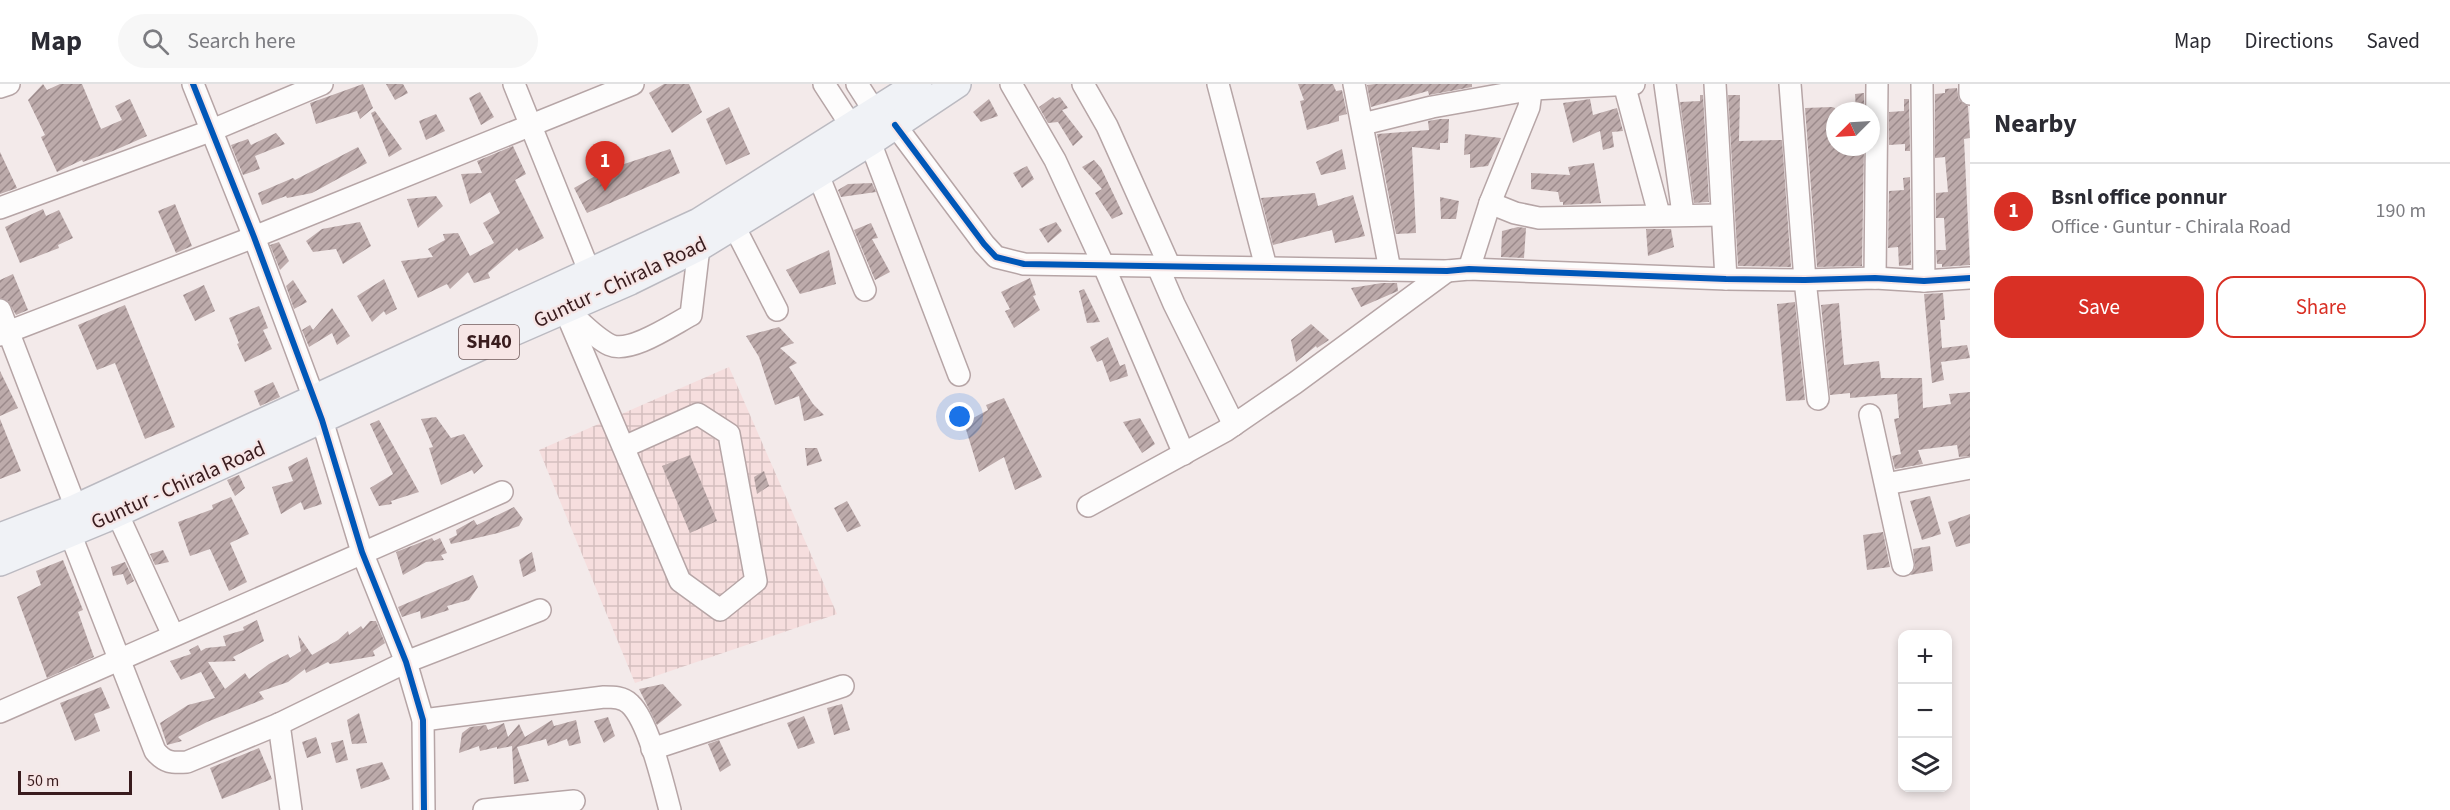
<!DOCTYPE html>
<meta charset="utf-8">
<style>
body{margin:0;font-family:"Source Sans 3",sans-serif;background:#f7f7f7;color:#2b2b33}
.controls{position:absolute;right:18px;bottom:18px;display:grid;overflow:hidden;border-radius:12px;box-shadow:0 3px 9px #0003}
.controls button{width:54px;height:54px;display:grid;place-items:center;padding:0;border:0;border-bottom:2px solid #e1e1e2;background:#fff;color:#2b2b33;font:30px sans-serif}
.compass{position:absolute;left:1826px;top:18px;width:54px;height:54px;border-radius:50%;background:#fff;box-shadow:0 3px 9px #0003;rotate:246deg}
.scale{position:absolute;left:18px;bottom:15px;width:114px;box-sizing:border-box;padding-left:6px;border:3px solid #391c1e;border-top:0;font-size:16px;line-height:21px;white-space:nowrap;color:#391c1e;-webkit-text-stroke:4px #f7e6e6;paint-order:stroke}
.you{position:absolute;left:960px;top:333px;width:21px;height:21px;margin:-15px;border:4px solid #fff;border-radius:50%;background:#1a73e8;box-shadow:0 0 0 9px #1a73e833}
.badge{display:grid;place-items:center;width:39px;height:39px;border-radius:50%;background:#d93025;color:#fff;font-size:20px;font-weight:700}
.pin{position:absolute;translate:-50% -50px;filter:drop-shadow(0 2px 3px #0008)}
.pin::after{content:'';position:absolute;top:32px;width:21px;height:18px;background:inherit;clip-path:polygon(0 0,100% 0,50% 100%)}
.list{margin:0;padding:0;list-style:none}
h2{display:flex;justify-content:space-between;align-items:center;height:78px;margin:0;padding:0 24px;font-size:26px}
h2 small{font-size:20px;font-weight:400;color:#7c7c81}
.list li{display:grid;grid-template-columns:39px 1fr auto;gap:18px;align-items:center;box-sizing:border-box;height:96px;padding:0 24px;border-top:2px solid #e1e1e2}
.list b{display:block;font-size:22px;white-space:nowrap}
.list p{margin:0;font-size:20px;white-space:nowrap;color:#7c7c81}
.list em{font-size:20px;font-style:normal;color:#7c7c81}
.actions{display:flex;gap:12px;padding:18px 24px}
.actions a{flex:1;padding:14px 0;border:2px solid #d93025;border-radius:18px;text-align:center;font-size:21px;color:#d93025}
.actions .main{background:#d93025;color:#fff}
.icon{flex:none;width:33px;height:33px;fill:none;stroke:currentColor;stroke-width:2;stroke-linecap:round;stroke-linejoin:round}
.map{position:relative;flex:none;width:1970px;height:726px;overflow:hidden}
header{display:flex;align-items:center;gap:36px;box-sizing:border-box;height:84px;padding:0 30px;background:#fff;border-bottom:2px solid #e1e1e2}
header strong{font-size:28px}
nav{display:flex;gap:33px;margin-inline-start:auto;font-size:21px}
.search{width:420px;height:54px;background:#f7f7f7;display:flex;align-items:center;gap:15px;box-sizing:border-box;padding:0 21px;border-radius:33px;color:#7c7c81;font-size:22px}
main{display:flex}
aside{flex:1;background:#fff}
.map>svg:first-child{display:block}
.industrial{fill:url(#industrial-grid)}
.building{fill:url(#building-hatch)}
.lines{fill:none;stroke-linecap:round;stroke-linejoin:round}
.minor-casing{stroke:#b6a5a6;stroke-width:24}
.major-casing{stroke:#bbbac1;stroke-width:30}
.minor{stroke:#fdfcfc;stroke-width:21}
.major{stroke:#f0f2f6;stroke-width:27}
.cycleway-casing{stroke:#f7e6e6;stroke-width:10}
.cycleway{stroke:#0057b8;stroke-width:6}
.labels{text-anchor:middle;dominant-baseline:central;stroke-width:4.5;stroke-linejoin:round;paint-order:stroke}
.shield{fill:#f7e6e6;stroke:#72595a;stroke-width:1.5}
.shield-label{font-size:20px;font-weight:bold;fill:#391c1e}
.street-label{font-size:21px;fill:#391c1e;stroke:#f7e6e6}
</style>
<header>
<strong>Map</strong>
<div class="search"><svg class="icon" aria-label="search" viewBox="0 0 24 24"><circle cx="10" cy="10" r="6"/><path d="M15 15l6 6"/></svg>Search here</div>
<nav><a>Map</a><a>Directions</a><a>Saved</a></nav>
</header>
<main>
<div class="map">
<svg width="1970" height="726" viewBox="0 0 1970 726">
<defs>
<pattern id="industrial-grid" width="8" height="8" patternUnits="userSpaceOnUse" patternTransform="scale(1.5)"><rect width="8" height="8" fill="#f6dede"/><path d="M0 4h8M4 0v8" fill="none" stroke="#d4bebe"/></pattern>
<pattern id="building-hatch" width="6" height="6" patternUnits="userSpaceOnUse" patternTransform="scale(1.5)"><rect width="6" height="6" fill="#bdabab"/><path d="M-1 1l2-2M0 6l6-6M5 7l2-2" fill="none" stroke="#9b8a8b"/></pattern>
</defs>
<rect width="100%" height="100%" fill="#f3eaea"/>
<polygon class="industrial" points="729,283 837,530 635,599 539,366"/>
<g class="building">
<polygon points="43,0 47,6 60,0 82,0 101,45 122,36 115,22 130,15 147,52 113,67 83,78 82,76 57,88 41,53 45,51 28,16"/>
<polygon points="363,0 373,24 360,35 357,27 316,40 310,19"/>
<polygon points="386,0 403,0 408,9 395,16"/>
<polygon points="664,0 689,0 702,28 672,49 649,9"/>
<polygon points="1298,0 1333,0 1336,7 1342,6 1347,30 1339,32 1339,37 1307,46 1300,17 1304,16"/>
<polygon points="1375,0 1472,0 1472,3 1429,11 1428,7 1371,23 1367,1"/>
<polygon points="1957,4 1959,16 1968,22 1970,54 1964,55 1970,181 1942,183 1942,180 1937,180 1936,166 1946,166 1944,134 1936,134 1936,109 1948,108 1945,73 1935,74 1935,10 1945,9 1945,5"/>
<polygon points="480,8 494,33 481,41 469,14"/>
<polygon points="1864,9 1864,27 1856,27 1855,10"/>
<polygon points="1700,11 1703,11 1709,118 1694,119 1680,18 1700,17"/>
<polygon points="1728,11 1740,11 1739,57 1782,56 1791,183 1738,182"/>
<polygon points="1053,13 1055,15 1060,13 1068,24 1062,26 1083,53 1073,62 1058,38 1048,39 1039,23"/>
<polygon points="989,15 998,32 981,38 973,28"/>
<polygon points="1590,15 1593,31 1617,24 1623,47 1612,48 1614,63 1603,66 1600,47 1573,59 1563,19"/>
<polygon points="1904,15 1909,15 1910,67 1905,67 1905,60 1889,61 1889,28 1904,27"/>
<polygon points="729,23 750,70 726,81 706,35"/>
<polygon points="1832,23 1835,24 1835,63 1864,63 1862,182 1817,183 1805,24"/>
<polygon points="375,27 402,65 389,73 371,29"/>
<polygon points="436,30 445,47 426,56 419,37"/>
<polygon points="1440,35 1449,35 1448,59 1440,59 1440,66 1412,63 1416,149 1396,150 1377,50 1429,46 1428,37"/>
<polygon points="276,49 285,60 255,72 260,85 243,91 231,61 248,55 251,61"/>
<polygon points="1465,50 1501,54 1488,82 1470,84 1470,70 1464,71"/>
<polygon points="513,62 526,90 515,96 544,154 519,167 517,164 488,189 490,194 474,199 468,188 450,205 447,200 418,214 401,177 433,173 428,165 445,156 443,150 458,149 470,172 494,159 483,139 500,129 490,108 470,120 461,90 482,89 477,77"/>
<polygon points="358,63 367,79 312,109 287,114 286,112 262,121 258,109 293,94 295,96"/>
<polygon points="670,65 680,89 587,129 574,104 620,78 621,81"/>
<polygon points="1342,65 1346,85 1321,91 1316,78"/>
<polygon points="0,68 17,104 0,110"/>
<polygon points="1094,76 1101,84 1123,130 1112,135 1095,109 1102,105 1082,83"/>
<polygon points="1594,79 1601,119 1563,121 1563,118 1560,118 1558,108 1531,105 1531,89 1570,91 1568,83"/>
<polygon points="1027,82 1034,95 1022,104 1013,89"/>
<polygon points="1910,93 1911,181 1899,182 1898,163 1888,164 1889,107 1904,106 1903,94"/>
<polygon points="872,99 876,108 841,113 838,106 848,100"/>
<polygon points="1315,109 1318,122 1353,111 1365,152 1335,159 1332,146 1273,161 1261,114"/>
<polygon points="436,112 443,122 418,144 407,115"/>
<polygon points="1440,113 1459,117 1456,135 1441,135"/>
<polygon points="175,120 192,162 176,169 158,127"/>
<polygon points="43,125 46,132 59,126 73,154 58,161 59,164 20,179 5,143"/>
<polygon points="360,138 371,162 343,180 336,165 313,168 306,157 322,145"/>
<polygon points="1056,138 1062,147 1048,159 1039,145"/>
<polygon points="871,139 878,154 872,155 890,188 875,196 854,146"/>
<polygon points="1518,143 1526,144 1524,174 1501,173 1502,147"/>
<polygon points="1646,145 1671,145 1674,163 1648,172"/>
<polygon points="279,158 289,177 280,186 270,161"/>
<polygon points="829,166 836,200 800,210 786,186"/>
<polygon points="13,190 28,226 16,231 8,217 0,214 0,196"/>
<polygon points="1030,194 1036,211 1033,212 1040,226 1014,244 1005,227 1010,225 1001,208"/>
<polygon points="384,195 397,225 386,231 384,227 372,238 357,212"/>
<polygon points="293,196 307,218 294,225 286,202"/>
<polygon points="1382,199 1397,199 1398,207 1361,223 1351,204"/>
<polygon points="204,201 215,227 195,237 183,211"/>
<polygon points="1084,205 1100,238 1087,239 1079,207"/>
<polygon points="1943,209 1945,236 1940,236 1942,264 1967,261 1970,274 1941,278 1944,296 1932,299 1924,210"/>
<polygon points="1795,218 1805,316 1786,317 1777,220"/>
<polygon points="1839,219 1844,281 1879,277 1881,294 1922,294 1923,324 1951,320 1949,310 1970,308 1970,372 1959,373 1957,361 1918,366 1923,380 1895,385 1892,372 1901,370 1894,335 1899,334 1897,310 1850,314 1850,309 1830,311 1821,221"/>
<polygon points="125,221 175,343 145,355 115,279 97,286 78,241"/>
<polygon points="259,222 268,244 263,246 272,265 245,278 237,260 239,259 229,234"/>
<polygon points="332,224 350,252 337,261 332,249 309,263 302,246 310,241 313,246"/>
<polygon points="1311,240 1329,256 1317,264 1316,262 1296,278 1291,256"/>
<polygon points="779,243 794,259 780,264 797,279 789,283 813,320 824,331 804,337 799,312 775,321 759,273 746,252"/>
<polygon points="1108,253 1120,282 1125,280 1128,292 1110,298 1102,276 1097,278 1090,263"/>
<polygon points="0,287 18,324 0,332"/>
<polygon points="273,298 280,313 260,322 254,307"/>
<polygon points="1004,314 1042,393 1015,406 1004,373 979,388 964,339 988,326 986,321"/>
<polygon points="436,333 451,354 464,350 483,382 474,390 472,386 441,401 429,364 433,363 421,335"/>
<polygon points="1140,334 1155,360 1142,369 1123,338"/>
<polygon points="0,335 21,387 0,395"/>
<polygon points="379,336 419,408 391,417 392,420 379,422 370,404 393,390 370,340"/>
<polygon points="805,364 817,364 822,377 807,382"/>
<polygon points="690,371 717,437 690,449 662,382"/>
<polygon points="307,373 322,420 304,426 301,418 281,430 272,403 293,397 288,383"/>
<polygon points="764,387 769,402 757,410 754,393"/>
<polygon points="239,391 245,404 235,412 227,396"/>
<polygon points="1930,412 1941,450 1922,456 1910,417"/>
<polygon points="231,413 249,450 230,459 247,498 229,507 210,465 190,472 178,438 213,425 212,421"/>
<polygon points="847,417 861,442 847,448 834,424"/>
<polygon points="514,423 523,435 519,442 498,449 451,460 449,455 457,451 456,446 474,436 477,441"/>
<polygon points="1970,430 1970,459 1956,463 1948,438"/>
<polygon points="1883,448 1890,483 1867,486 1863,451"/>
<polygon points="432,454 434,457 440,454 447,469 441,471 444,476 426,478 403,491 396,468"/>
<polygon points="1930,462 1933,487 1910,491 1915,484 1913,465"/>
<polygon points="163,466 169,478 155,481 150,470"/>
<polygon points="532,468 536,487 523,493 519,476"/>
<polygon points="63,476 83,526 78,528 94,573 47,594 17,513 41,501 36,487"/>
<polygon points="125,478 134,497 127,501 123,490 113,492 111,483"/>
<polygon points="473,491 478,503 469,516 447,522 449,526 421,535 420,527 402,533 398,523"/>
<polygon points="257,536 264,557 233,573 236,577 208,578 225,605 245,589 249,595 269,580 288,570 290,574 301,567 298,551 312,571 338,556 348,547 349,551 361,542 363,545 370,537 376,537 385,559 373,567 375,572 330,580 328,578 306,589 305,585 288,598 259,608 264,615 207,638 178,653 182,657 167,661 160,639 188,621 215,614 201,588 181,596 170,577 191,570 189,566 198,561 201,567 206,564 226,562 223,552 244,546 243,543"/>
<polygon points="663,600 682,621 657,641 639,605"/>
<polygon points="101,603 110,624 94,630 100,647 75,657 60,619"/>
<polygon points="842,620 850,646 834,651 827,624"/>
<polygon points="359,629 367,659 352,660 347,636"/>
<polygon points="804,632 815,659 798,665 787,639"/>
<polygon points="608,633 615,652 604,659 594,637"/>
<polygon points="552,636 554,642 576,636 581,659 569,662 567,655 548,662 546,655 517,663 529,697 514,700 512,662 497,665 497,663 480,667 479,662 459,669 462,649 470,643 486,641 488,646 504,639 508,653 519,640 525,653"/>
<polygon points="316,653 321,669 307,674 302,658"/>
<polygon points="343,656 348,676 336,679 331,659"/>
<polygon points="719,656 731,681 720,688 708,660"/>
<polygon points="259,664 272,695 222,715 210,684"/>
<polygon points="382,678 390,695 361,705 356,685"/>
</g>
<g class="lines">
<g class="minor-casing">
<g id="minor">
<polyline points="193,0 254,153 322,336 362,468 406,578 423,636 424,726"/>
<polyline points="514,0 590,189"/>
<polyline points="824,0 852,43"/>
<polyline points="857,0 875,28"/>
<polyline points="1011,0 1055,76 1103,180 1184,370"/>
<polyline points="1083,0 1107,42 1170,183"/>
<polyline points="1218,0 1266,183"/>
<polyline points="1354,0 1390,186"/>
<polyline points="1624,0 1659,130"/>
<polyline points="1665,0 1683,130"/>
<polyline points="1715,0 1726,195"/>
<polyline points="1790,0 1805,196 1818,315"/>
<polyline points="1922,0 1924,197"/>
<polyline points="1970,0 1970,10"/>
<polyline points="0,3 9,0"/>
<polyline points="1363,40 1432,23 1533,5 1634,0"/>
<polyline points="895,41 984,160 996,173 1024,180 1447,187 1469,185 1726,195 1805,196 1875,194 1924,197 1970,194"/>
<polyline points="870,58 959,291"/>
<polyline points="818,91 865,206"/>
<polyline points="1490,119 1515,129 1539,134 1722,131"/>
<polyline points="0,124 210,47 322,0"/>
<polyline points="734,142 777,226"/>
<polyline points="1158,183 1174,220 1234,341"/>
<polyline points="1469,185 1490,119 1529,23 1532,0"/>
<polyline points="1875,194 1877,0"/>
<polyline points="0,226 76,424"/>
<polyline points="565,226 680,497 720,526 756,497 729,350 698,330 624,363"/>
<path d="M569 228C581 238 595 254 610 261 630 270 672 241 691 231L699 163"/>
<polyline points="0,251 254,153 633,0"/>
<polyline points="1870,331 1903,481"/>
<polyline points="1886,400 1970,384"/>
<polyline points="1088,422 1225,347 1295,299 1447,187"/>
<polyline points="117,429 173,551"/>
<path d="M70 449 155 667C165 679 172 679 187 678L279 640 406 578 540 526"/>
<polyline points="0,628 502,408"/>
<path d="M423 636 604 613C613 613 623 613 630 620 649 638 663 700 670 726"/>
<polyline points="279,640 291,726"/>
<polyline points="652,665 843,602"/>
<polyline points="484,726 574,717"/>
</g>
</g>
<g class="major-casing">
<g id="major">
<polyline points="0,453 76,424 699,138 918,0"/>
<polyline points="0,478 104,435 490,258 630,197 699,163 870,58 957,0"/>
</g>
</g>
<use href="#minor" class="minor"/>
<use href="#major" class="major"/>
<g class="cycleway-casing">
<g id="cycleway">
<polyline points="193,0 254,153 322,336 362,468 406,578 423,636 424,726"/>
<polyline points="895,41 984,160 996,173 1024,180 1447,187 1469,185 1726,195 1805,196 1875,194 1924,197 1970,194"/>
</g>
</g>
<use href="#cycleway" class="cycleway"/>
</g>
<g class="labels">
<rect class="shield" x="459" y="241" width="60" height="34" rx="4.5"/>
<g class="shield-label">
<text x="489" y="258">SH40</text>
</g>
<g class="street-label">
<text transform="translate(620 198) rotate(-25)">Guntur - Chirala Road</text>
<text transform="translate(178 401) rotate(-24)">Guntur - Chirala Road</text>
</g>
</g>
</svg>
<div class="controls">
<button>+</button>
<button>−</button>
<button><svg class="icon" aria-label="layers" viewBox="0 0 24 24"><path d="M12 4l9 5-9 5-9-5zM3 14l9 5 9-5"/></svg></button>
</div>
<svg class="compass" viewBox="-18 -18 36 36"><path d="M0-13l5 13h-10z" fill="#e53935"/><path d="M0 13l5-13h-10z" fill="#7c7c81"/></svg>
<div class="scale">50 m</div>
<div class="you"></div>
<div class="pin badge" style="left:605px;top:107px">1</div>
</div>
<aside>
<h2>Nearby<small></small></h2>
<ul class="list">
<li><span class="badge">1</span><div><b>Bsnl office ponnur</b><p>Office · Guntur - Chirala Road</p></div><em>190 m</em></li>
</ul>
<div class="actions"><a class="main">Save</a><a>Share</a></div>
</aside>
</main>
